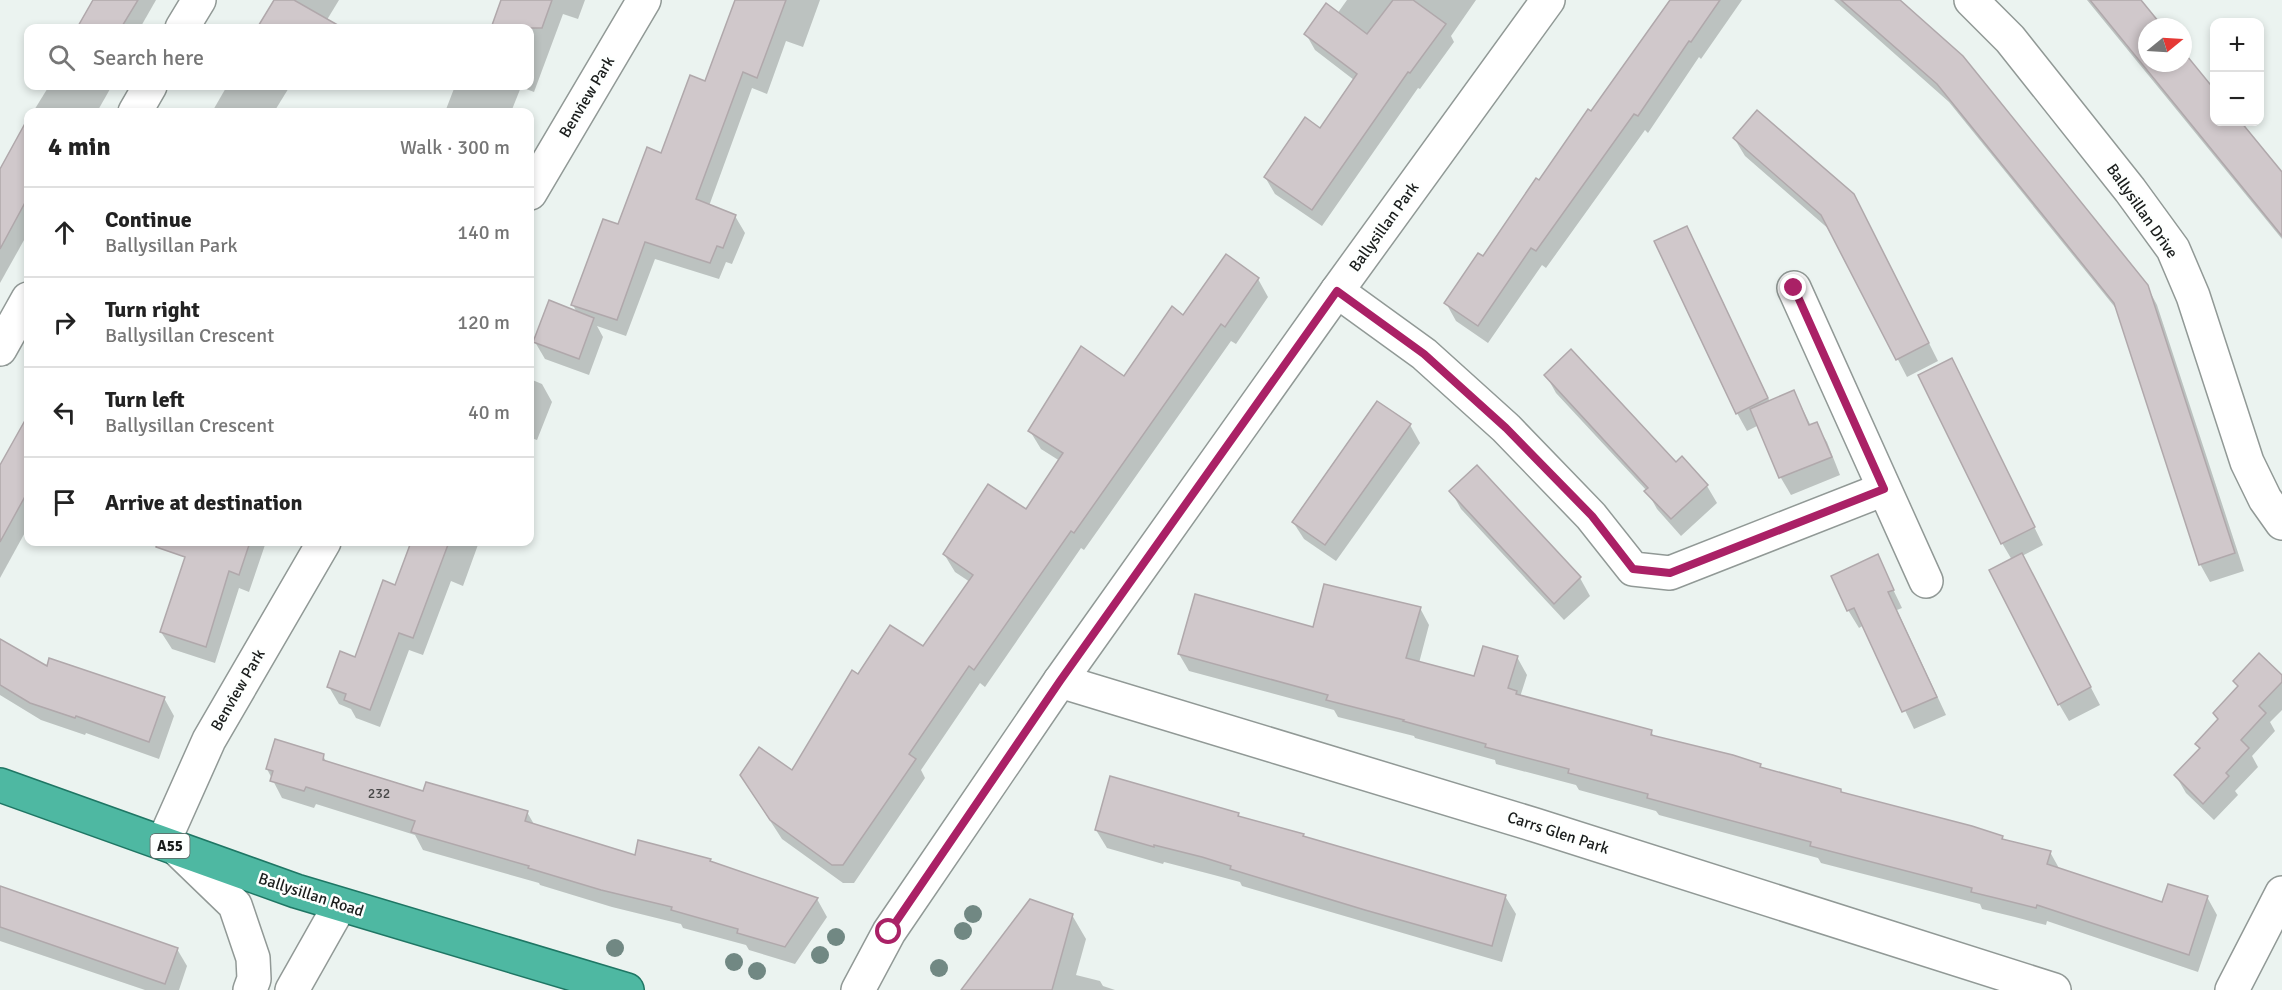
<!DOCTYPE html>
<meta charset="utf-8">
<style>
body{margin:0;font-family:Signika,sans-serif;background:#f2f2f2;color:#222}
.controls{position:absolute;right:18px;top:18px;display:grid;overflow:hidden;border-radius:12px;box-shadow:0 3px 9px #0003}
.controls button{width:54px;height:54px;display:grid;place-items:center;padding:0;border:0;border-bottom:2px solid #e0e0e0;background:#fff;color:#222;font:30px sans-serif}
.compass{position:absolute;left:2138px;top:18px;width:54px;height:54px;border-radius:50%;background:#fff;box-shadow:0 3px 9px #0003;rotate:72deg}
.stop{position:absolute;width:18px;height:18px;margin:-14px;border:4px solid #aa2166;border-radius:50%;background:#fff}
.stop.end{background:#aa2166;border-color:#fff;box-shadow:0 2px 6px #0008}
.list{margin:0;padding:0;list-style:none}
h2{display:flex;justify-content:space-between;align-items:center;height:78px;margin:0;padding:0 24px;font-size:26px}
h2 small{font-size:20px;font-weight:400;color:#767676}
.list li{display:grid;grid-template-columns:39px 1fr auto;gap:18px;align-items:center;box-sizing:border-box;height:90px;padding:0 24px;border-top:2px solid #e0e0e0}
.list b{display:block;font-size:22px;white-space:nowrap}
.list p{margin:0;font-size:20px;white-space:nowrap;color:#767676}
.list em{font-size:20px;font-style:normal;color:#767676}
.icon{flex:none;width:33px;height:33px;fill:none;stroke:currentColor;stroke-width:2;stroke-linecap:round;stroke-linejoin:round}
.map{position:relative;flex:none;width:2282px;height:990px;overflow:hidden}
.search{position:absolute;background:#fff;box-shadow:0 3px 9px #0003;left:24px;top:24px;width:510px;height:66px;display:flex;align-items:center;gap:15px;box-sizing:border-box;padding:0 21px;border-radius:12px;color:#767676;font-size:22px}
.panel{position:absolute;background:#fff;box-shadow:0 3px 9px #0003;left:24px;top:108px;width:510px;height:438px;border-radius:12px}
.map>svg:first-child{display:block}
.shadow{fill:#0003}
.building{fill:#d0c8cb;stroke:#b0a8ab;stroke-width:1.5}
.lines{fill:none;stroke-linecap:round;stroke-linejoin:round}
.minor-casing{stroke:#919996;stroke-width:36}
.secondary-casing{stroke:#919996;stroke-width:36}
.trunk-casing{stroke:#1f7664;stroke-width:36}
.minor{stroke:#fff;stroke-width:33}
.secondary{stroke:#fff;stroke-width:33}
.trunk{stroke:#4eb8a2;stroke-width:33}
.tree{fill:#718883}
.route{stroke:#aa2166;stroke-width:8}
.labels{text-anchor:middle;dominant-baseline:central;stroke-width:5;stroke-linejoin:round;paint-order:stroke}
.number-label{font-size:14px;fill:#484848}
.shield{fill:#fdfffe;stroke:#5e6160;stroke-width:1.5}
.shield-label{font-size:15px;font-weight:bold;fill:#1a1d1c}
.street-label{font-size:16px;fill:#1a1d1c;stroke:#fdfffe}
</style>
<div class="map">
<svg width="2282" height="990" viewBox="0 0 2282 990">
<rect width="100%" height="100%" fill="#ebf3f0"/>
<g class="shadow">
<polygon points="95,0 156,0 140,28 80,28"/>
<polygon points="276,0 339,0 322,28 259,28"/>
<polygon points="503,0 585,0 578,19 563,14 534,92 521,87 511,112 445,112 455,86 530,86 530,28 492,28"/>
<polygon points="755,0 820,0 803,47 786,41 767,94 752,88 709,206 735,216 745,233 732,264 726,262 719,279 655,259 626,336 597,326 603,337 589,375 545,359 535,342 577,313 573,305"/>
<polygon points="1347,0 1476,0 1451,36 1454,42 1420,89 1418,88 1322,226 1275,194 1265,177 1320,130 1354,80 1315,50 1306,34 1337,14"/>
<polygon points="1672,0 1742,0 1701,59 1699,57 1648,133 1645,130 1546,268 1542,265 1488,343 1456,321 1446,303 1483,258 1591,113"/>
<polygon points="1834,0 1897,0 2147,286 2157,305 2244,571 2210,582 2200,564 2118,311 1949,102"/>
<polygon points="2087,0 2139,0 2161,27 2147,27 2147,63 2183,63 2183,54 2214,92 2214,122 2238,122 2282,175 2282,239"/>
<polygon points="49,86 108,86 110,89 97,112 33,112"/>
<polygon points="227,86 290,86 274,112 212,112"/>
<polygon points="28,120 28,233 0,283 0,171"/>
<polygon points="1734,138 1864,214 1938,361 1907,377 1831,231 1745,156"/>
<polygon points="1686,228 1770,402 1794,392 1811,426 1816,424 1827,442 1840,475 1791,495 1781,478 1759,425 1747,431 1737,413"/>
<polygon points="1258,279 1268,297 1236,344 1231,341 1084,550 1081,548 985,687 980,683 921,770 925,778 854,883 843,883 782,839 752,793 792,773 859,676 924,648 970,582 955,572 944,554 1027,511 1060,461 1041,449 1030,431 1124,378 1184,317"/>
<polygon points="1546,375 1707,486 1717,503 1681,536 1657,509 1647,491 1556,393"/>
<polygon points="1961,377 2043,545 2022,556 2100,705 2069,721 2059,704 2012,560 2002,543"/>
<polygon points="530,379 542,384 552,402 537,440 534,439 530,450"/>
<polygon points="28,418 28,527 0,578 0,468"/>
<polygon points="1410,425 1420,443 1336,561 1304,539 1293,522"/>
<polygon points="1477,467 1580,578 1590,596 1564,620 1461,509 1451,491"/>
<polygon points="192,542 266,542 249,592 239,588 215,663 172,649 161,632"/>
<polygon points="413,542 479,542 463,586 451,581 423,655 409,650 380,727 356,718 351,709 339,704 329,687 356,659 396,587"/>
<polygon points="1877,556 1902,608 1897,610 1946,715 1914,729 1864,625 1859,628 1848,610"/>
<polygon points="1420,608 1429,625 1419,663 1475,678 1517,657 1527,675 1520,697 1651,731 1654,737 1760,766 1762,769 1840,791 1843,795 2002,837 2004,841 2050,852 2060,870 2163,904 2207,897 2217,915 2198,972 2047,921 2046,925 2015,917 1982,909 1980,904 1821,863 1818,858 1659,815 1656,811 1579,790 1576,785 1496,764 1495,760 1415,738 1414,736 1338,717 1334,710 1189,671 1179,654"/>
<polygon points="0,640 47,669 164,698 174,716 159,759 86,733 85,735 41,720 0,695"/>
<polygon points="2282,677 2282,710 2270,722 2275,731 2252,756 2258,767 2235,791 2238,795 2214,820 2186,793 2176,776 2200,750 2196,744 2219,721 2214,713"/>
<polygon points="323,756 327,763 424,792 527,812 535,826 636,857 710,861 817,899 827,917 795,964 749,950 746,945 683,928 681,924 612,907 540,885 539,883 423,850 415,835 316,804 314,808 282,798 267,769"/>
<polygon points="1238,814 1240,818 1303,836 1305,838 1505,896 1516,914 1502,962 1242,886 1240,882 1214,875 1164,862 1163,864 1107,848 1096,830"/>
<polygon points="0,888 177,949 187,966 179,990 145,990 0,941"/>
<polygon points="1072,915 1086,939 1076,975 1100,981 1103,986 1115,990 965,990"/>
</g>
<g class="building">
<polygon points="93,0 138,0 121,28 77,28"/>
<polygon points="274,0 294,0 343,28 257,28"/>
<polygon points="501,0 552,0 542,28 491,28"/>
<polygon points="735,0 786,0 757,78 743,72 696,199 736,215 723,248 717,246 710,263 645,242 617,320 571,305 603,219 618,224 647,147 661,153 690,75 705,81"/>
<polygon points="1393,0 1413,0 1446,24 1410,73 1408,72 1312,210 1264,177 1305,117 1320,128 1357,74 1304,34 1326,3 1367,34"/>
<polygon points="1670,0 1720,0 1691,42 1689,41 1638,116 1634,114 1536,251 1531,248 1478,326 1444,303 1478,253 1483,256 1536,178 1539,180 1588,109 1591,111"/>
<polygon points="1841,0 1900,0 1963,56 2148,285 2235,553 2199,565 2114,303 1937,84"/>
<polygon points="2090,0 2141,0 2163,27 2147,27 2147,63 2183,63 2183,51 2214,89 2214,122 2241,122 2282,172 2282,236"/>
<polygon points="1757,110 1854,194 1929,343 1896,360 1821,215 1733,138"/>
<polygon points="28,118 28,197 0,249 0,169"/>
<polygon points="1687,226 1768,398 1736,414 1654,241"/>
<polygon points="1226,254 1259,278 1225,327 1221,324 1074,533 1071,531 974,670 969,666 909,754 916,759 843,865 832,865 770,820 740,775 759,747 792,770 852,670 858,674 890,625 923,646 973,575 943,554 988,484 1026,509 1063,453 1028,431 1081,346 1124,376 1172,306 1183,315"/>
<polygon points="549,300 594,318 579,359 533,342"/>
<polygon points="1571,349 1676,462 1682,456 1708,485 1671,519 1644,491 1648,488 1544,375"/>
<polygon points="1952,358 2035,527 2001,544 1918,375"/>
<polygon points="1794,390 1809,425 1817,422 1832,457 1779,478 1750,409"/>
<polygon points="1377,401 1411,424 1325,545 1292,522"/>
<polygon points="28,415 28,491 0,542 0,465"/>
<polygon points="1477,465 1581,577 1554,604 1449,491"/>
<polygon points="157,542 250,542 239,575 229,571 206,647 160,632 185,557 156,547"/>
<polygon points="411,542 449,542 413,638 399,633 370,710 344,700 346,694 327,687 340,651 355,657 383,580 395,585"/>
<polygon points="2022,553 2091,687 2058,705 1989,570"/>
<polygon points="1878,554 1894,590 1888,592 1937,697 1902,712 1854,608 1847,611 1831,576"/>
<polygon points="1324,584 1421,607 1406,658 1474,676 1483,646 1518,656 1508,688 1517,691 1516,694 1652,730 1651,735 1733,755 1761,764 1760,767 1841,789 1841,792 1972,826 2003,836 2002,839 2051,851 2047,864 2162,902 2168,884 2208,896 2189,955 2037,905 2036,908 2004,900 1971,892 1972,888 1810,846 1811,842 1647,798 1648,794 1568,773 1569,769 1485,747 1486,744 1403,721 1404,720 1326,700 1328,695 1178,654 1195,594 1313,627"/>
<polygon points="0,639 47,666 49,658 165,697 149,742 76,716 75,718 30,703 0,685"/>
<polygon points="2259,653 2282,675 2282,682 2259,706 2266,713 2241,740 2249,748 2226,773 2229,776 2203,804 2174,775 2200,748 2195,744 2218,719 2213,713 2238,686 2233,681"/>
<polygon points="275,739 324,754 323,760 423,791 426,782 528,811 525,821 635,855 638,840 711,859 710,861 818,898 785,947 737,933 738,929 671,910 672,907 601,890 528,868 529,866 411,832 415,821 306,787 304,791 270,781 273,771 266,769"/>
<polygon points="1110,776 1239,813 1238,816 1304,834 1303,836 1506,895 1492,946 1365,910 1230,869 1231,866 1202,857 1154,845 1154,847 1095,830"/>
<polygon points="0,886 178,948 165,984 0,927"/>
<polygon points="1030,899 1073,914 1052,990 961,990"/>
</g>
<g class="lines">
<g class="minor-casing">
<g id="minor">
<polyline points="1971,0 2010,39 2130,190 2173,249 2193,296 2247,462 2265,499 2282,523"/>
<polyline points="182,28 199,0"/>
<polyline points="135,112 150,86"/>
<polyline points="530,193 644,0"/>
<polyline points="1794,288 1926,581"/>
<polyline points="1337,291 1424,354 1506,428 1591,516 1633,569 1670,573 1884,489"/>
<polyline points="0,349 28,299"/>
<polyline points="1060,681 1535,825 2054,990"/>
<polyline points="163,843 209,740 324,542"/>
<polyline points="858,990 889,932 1060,681 1337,291 1548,0"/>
<polyline points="2232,990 2282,893"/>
</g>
</g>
<g class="secondary-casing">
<g id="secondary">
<polyline points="177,849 235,905 253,958 254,979 250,990"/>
<polyline points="292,990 340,905"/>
</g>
</g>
<g class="trunk-casing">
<polyline id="trunk" points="0,785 296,891 627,990"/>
</g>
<use href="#minor" class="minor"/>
<use href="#secondary" class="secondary"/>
<use href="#trunk" class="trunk"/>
</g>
<g class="tree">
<circle cx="973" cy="914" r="9"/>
<circle cx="963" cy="931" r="9"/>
<circle cx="836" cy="937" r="9"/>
<circle cx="615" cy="948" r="9"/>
<circle cx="820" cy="955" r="9"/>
<circle cx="734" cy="962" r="9"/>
<circle cx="939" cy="968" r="9"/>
<circle cx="757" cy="971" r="9"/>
</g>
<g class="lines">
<polyline class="route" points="889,932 1060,681 1337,291 1424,354 1506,428 1592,516 1633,569 1670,573 1884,489 1794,288"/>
</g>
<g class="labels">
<g class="number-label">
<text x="379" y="793">232</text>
</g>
<rect class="shield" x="150.5" y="834" width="39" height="24" rx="4.5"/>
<g class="shield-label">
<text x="170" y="846">A55</text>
</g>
<g class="street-label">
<text transform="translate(587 97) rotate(-59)">Benview Park</text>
<text transform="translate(2142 211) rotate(55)">Ballysillan Drive</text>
<text transform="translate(1384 227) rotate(-54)">Ballysillan Park</text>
<text transform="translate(238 690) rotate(-60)">Benview Park</text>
<text transform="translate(1558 833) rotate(18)">Carrs Glen Park</text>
<text transform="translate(311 895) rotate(18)">Ballysillan Road</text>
</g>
</g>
</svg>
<div class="controls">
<button>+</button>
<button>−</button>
</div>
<svg class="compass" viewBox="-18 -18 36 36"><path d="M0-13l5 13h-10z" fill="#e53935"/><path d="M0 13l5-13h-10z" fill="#767676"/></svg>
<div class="stop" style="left:889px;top:932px"></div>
<div class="stop end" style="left:1794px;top:288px"></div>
<div class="search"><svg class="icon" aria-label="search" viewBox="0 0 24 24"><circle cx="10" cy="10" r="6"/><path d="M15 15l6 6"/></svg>Search here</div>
<section class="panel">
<h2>4 min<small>Walk · 300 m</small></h2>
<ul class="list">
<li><svg class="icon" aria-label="ahead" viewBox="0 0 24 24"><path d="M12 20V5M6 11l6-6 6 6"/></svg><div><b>Continue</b><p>Ballysillan Park</p></div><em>140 m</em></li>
<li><svg class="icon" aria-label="right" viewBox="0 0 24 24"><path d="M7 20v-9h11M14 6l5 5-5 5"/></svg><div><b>Turn right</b><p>Ballysillan Crescent</p></div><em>120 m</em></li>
<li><svg class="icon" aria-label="left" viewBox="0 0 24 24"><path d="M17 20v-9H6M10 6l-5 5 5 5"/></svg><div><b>Turn left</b><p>Ballysillan Crescent</p></div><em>40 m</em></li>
<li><svg class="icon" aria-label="arrive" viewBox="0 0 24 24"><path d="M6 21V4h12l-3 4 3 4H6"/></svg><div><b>Arrive at destination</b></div></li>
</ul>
</section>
</div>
